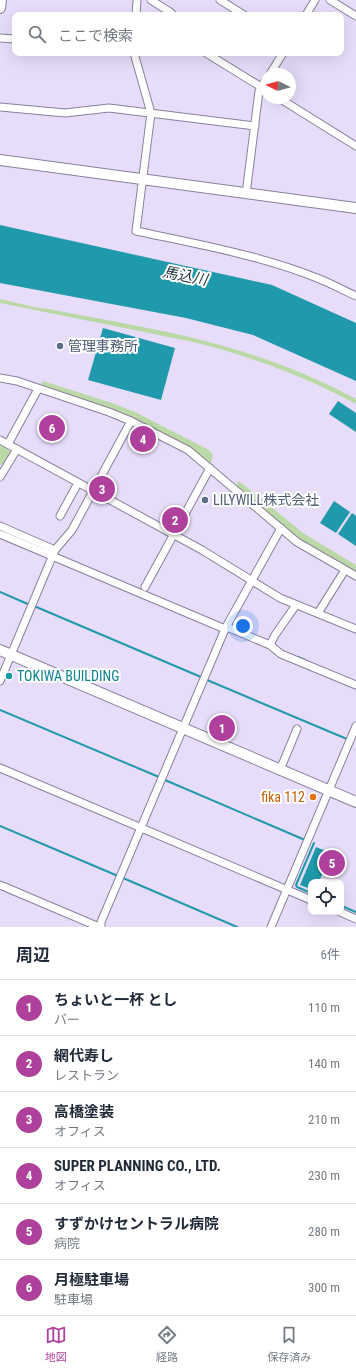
<!DOCTYPE html>
<html lang="ja">
<meta charset="utf-8">
<style>
body{margin:0;font-family:"Roboto Condensed","Noto Sans JP",sans-serif;background:#f2f2f3;color:#1f2937}
.controls{position:absolute;right:12px;bottom:12px;display:grid;overflow:hidden;border-radius:8px;box-shadow:0 4px 16px #0002}
.controls button{width:36px;height:36px;display:grid;place-items:center;padding:0;border:0;border-bottom:1px solid #e0e1e3;background:#fff;color:#1f2937;font:20px sans-serif}
.compass{position:absolute;left:260px;top:68px;width:36px;height:36px;border-radius:50%;background:#fff;box-shadow:0 4px 16px #0002;rotate:275deg}
.you{position:absolute;left:243px;top:626px;width:14px;height:14px;margin:-10px;border:3px solid #fff;border-radius:50%;background:#1a73e8;box-shadow:0 0 0 6px #1a73e833}
.badge{display:grid;place-items:center;width:26px;height:26px;border-radius:50%;background:#af409c;color:#fff;font-size:13px;font-weight:700}
.pin{position:absolute;translate:-50% -50%;border:2px solid #fff;box-shadow:0 1px 4px #0006}
.list{margin:0;padding:0;list-style:none}
h2{display:flex;justify-content:space-between;align-items:center;height:52px;margin:0;padding:0 16px;font-size:17px}
h2 small{font-size:13px;font-weight:400;color:#747a83}
.list li{display:grid;grid-template-columns:26px 1fr auto;gap:12px;align-items:center;box-sizing:border-box;height:56px;padding:0 16px;border-top:1px solid #e0e1e3}
.list b{display:block;font-size:15px;white-space:nowrap}
.list p{margin:0;font-size:13px;white-space:nowrap;color:#747a83}
.list em{font-size:13px;font-style:normal;color:#747a83}
.icon{flex:none;width:22px;height:22px;fill:none;stroke:currentColor;stroke-width:2;stroke-linecap:round;stroke-linejoin:round}
.map{position:relative;flex:none;width:356px;height:927px;overflow:hidden}
.search{position:absolute;background:#fff;box-shadow:0 4px 16px #0002;left:12px;right:12px;top:12px;height:44px;display:flex;align-items:center;gap:10px;box-sizing:border-box;padding:0 14px;border-radius:8px;color:#747a83;font-size:15px}
.sheet{height:388px;background:#fff}
nav{display:flex;justify-content:space-around;align-items:center;box-sizing:border-box;height:56px;border-top:1px solid #e0e1e3;background:#fff;font-size:11px;color:#747a83}
nav a{display:grid;justify-items:center;gap:2px}
nav .on{color:#af409c}
.map>svg:first-child{display:block}
.green{fill:#bad9a6}
.water{fill:#1f99ab}
.lines{fill:none;stroke-linecap:round;stroke-linejoin:round}
.stream{stroke:#1f99ab;stroke-width:2}
.street-casing{stroke:#89809a;stroke-width:9}
.secondary-casing{stroke:#89809a;stroke-width:12}
.street{stroke:#fff;stroke-width:7}
.secondary{stroke:#fff;stroke-width:10}
.service-dot{fill:#5c6f8a;stroke:#fff;stroke-width:1.5}
.culture-dot{fill:#0f9aa8;stroke:#fff;stroke-width:1.5}
.food-dot{fill:#e8710a;stroke:#fff;stroke-width:1.5}
.labels{text-anchor:middle;dominant-baseline:central;stroke-width:4;stroke-linejoin:round;paint-order:stroke}
.service-label{font-size:14px;fill:#4e5e75;stroke:#fff;text-anchor:start}
.culture-label{font-size:14px;fill:#0d838f;stroke:#fff;text-anchor:start}
.food-label{font-size:14px;fill:#c56008;stroke:#fff;text-anchor:end}
.water-label{font-size:15px;font-style:italic;fill:#223b3f;stroke:#fff}
</style>
<div class="map">
<svg width="356" height="927" viewBox="0 0 356 927">
<rect width="100%" height="100%" fill="#e7ddfa"/>
<g class="green">
<path d="M0 299C15 302 34 308 49 309 108 321 170 330 227 347 272 360 315 377 356 399V404C304 376 250 356 193 342L0 303Z"/>
<polygon points="43,381 112,403 135,412 209,450 213,455 211,463 208,463 190,448 44,387 41,383"/>
<polygon points="0,445 10,451 11,453 3,465 0,464"/>
<polygon points="239,481 303,533 356,565 356,572 299,539 237,487 237,483"/>
</g>
<g class="water">
<polygon points="0,225 272,285 356,323 356,381 253,335 186,318 0,283"/>
<polygon points="103,328 175,348 161,400 88,380"/>
<polygon points="338,401 356,413 356,432 329,414"/>
<polygon points="334,501 350,512 336,533 320,523"/>
<polygon points="352,513 356,516 356,546 338,534"/>
<polygon points="316,847 331,853 319,882 311,882 311,889 300,885"/>
</g>
<g class="lines">
<g class="stream">
<polyline points="0,592 30,605"/>
<polyline points="34,606 201,677"/>
<polyline points="298,657 305,660"/>
<polyline points="207,680 347,739"/>
<polyline points="0,710 159,777"/>
<polyline points="165,780 305,840"/>
<polyline points="0,826 118,876"/>
<polyline points="123,878 237,927"/>
<polyline points="311,893 297,887 296,885 314,843"/>
<polyline points="341,906 342,906"/>
<polyline points="344,907 356,912"/>
</g>
<g class="street-casing">
<g id="street">
<polyline points="151,0 170,12 173,15"/>
<polyline points="220,0 244,15"/>
<polyline points="330,0 356,16"/>
<polyline points="136,15 137,0"/>
<polyline points="306,15 315,0"/>
<polyline points="0,38 15,39"/>
<path d="M134 53 151 113 136 231C197 244 259 255 317 278 330 283 343 290 356 296"/>
<polyline points="206,53 266,90"/>
<polyline points="270,74 283,53"/>
<polyline points="279,98 356,146"/>
<polyline points="0,107 65,113 109,108 255,126"/>
<polyline points="246,194 259,91 266,80"/>
<polyline points="0,378 17,381 109,412 131,421 188,450 297,542 356,576"/>
<polyline points="0,440 202,550 280,598 356,629"/>
<polyline points="8,444 38,389"/>
<polyline points="0,477 17,449"/>
<polyline points="60,516 78,483"/>
<polyline points="0,526 55,550"/>
<polyline points="0,534 225,629"/>
<polyline points="145,587 210,468"/>
<polyline points="318,613 345,570"/>
<polyline points="227,627 270,645 281,654 356,685"/>
<polyline points="270,645 275,635 296,605"/>
<polyline points="0,681 55,550 72,530 131,421"/>
<polyline points="0,768 311,900"/>
<polyline points="280,770 297,729"/>
<polyline points="0,885 99,927"/>
<polyline points="340,912 356,919"/>
<polyline points="101,927 101,922 225,629 281,528"/>
<polyline points="271,927 356,726"/>
</g>
</g>
<g class="secondary-casing">
<g id="secondary">
<polyline points="0,8 1,0"/>
<polyline points="0,160 356,208"/>
<polyline points="0,650 356,802"/>
</g>
</g>
<use href="#street" class="street"/>
<use href="#secondary" class="secondary"/>
</g>
<g class="service-dot">
<circle cx="60" cy="346" r="4"/>
<circle cx="205" cy="500" r="4"/>
</g>
<circle class="culture-dot" cx="9" cy="676" r="4"/>
<circle class="food-dot" cx="313" cy="797" r="4"/>
<g class="labels">
<g class="service-label">
<text x="68" y="346">管理事務所</text>
<text x="213" y="500">LILYWILL株式会社</text>
</g>
<g class="culture-label">
<text x="17" y="676">TOKIWA BUILDING</text>
</g>
<g class="food-label">
<text x="305" y="797">fika 112</text>
</g>
<g class="water-label">
<text transform="translate(185 276) rotate(11)">馬込川</text>
</g>
</g>
</svg>
<div class="controls">
<button><svg class="icon" aria-label="locate" viewBox="0 0 24 24"><circle cx="12" cy="12" r="6"/><path d="M12 2v4M12 18v4M2 12h4M18 12h4"/></svg></button>
</div>
<svg class="compass" viewBox="-18 -18 36 36"><path d="M0-13l5 13h-10z" fill="#e53935"/><path d="M0 13l5-13h-10z" fill="#747a83"/></svg>
<div class="you"></div>
<div class="pin badge" style="left:222px;top:728px">1</div>
<div class="pin badge" style="left:175px;top:520px">2</div>
<div class="pin badge" style="left:102px;top:489px">3</div>
<div class="pin badge" style="left:143px;top:439px">4</div>
<div class="pin badge" style="left:332px;top:863px">5</div>
<div class="pin badge" style="left:52px;top:428px">6</div>
<div class="search"><svg class="icon" aria-label="search" viewBox="0 0 24 24"><circle cx="10" cy="10" r="6"/><path d="M15 15l6 6"/></svg>ここで検索</div>
</div>
<section class="sheet">
<h2>周辺<small>6件</small></h2>
<ul class="list">
<li><span class="badge">1</span><div><b>ちょいと一杯 とし</b><p>バー</p></div><em>110 m</em></li>
<li><span class="badge">2</span><div><b>網代寿し</b><p>レストラン</p></div><em>140 m</em></li>
<li><span class="badge">3</span><div><b>高橋塗装</b><p>オフィス</p></div><em>210 m</em></li>
<li><span class="badge">4</span><div><b>SUPER PLANNING CO., LTD.</b><p>オフィス</p></div><em>230 m</em></li>
<li><span class="badge">5</span><div><b>すずかけセントラル病院</b><p>病院</p></div><em>280 m</em></li>
<li><span class="badge">6</span><div><b>月極駐車場</b><p>駐車場</p></div><em>300 m</em></li>
</ul>
</section>
<nav>
<a class="on"><svg class="icon" aria-label="map" viewBox="0 0 24 24"><path d="M3 6l6-2 6 2 6-2v14l-6 2-6-2-6 2zM9 4v14M15 6v14"/></svg>地図</a>
<a><svg class="icon" aria-label="directions" viewBox="0 0 24 24"><path d="M12 3l9 9-9 9-9-9zM9 14v-3h6M13 9l2 2-2 2"/></svg>経路</a>
<a><svg class="icon" aria-label="saved" viewBox="0 0 24 24"><path d="M7 4h10v16l-5-4-5 4z"/></svg>保存済み</a>
</nav>
